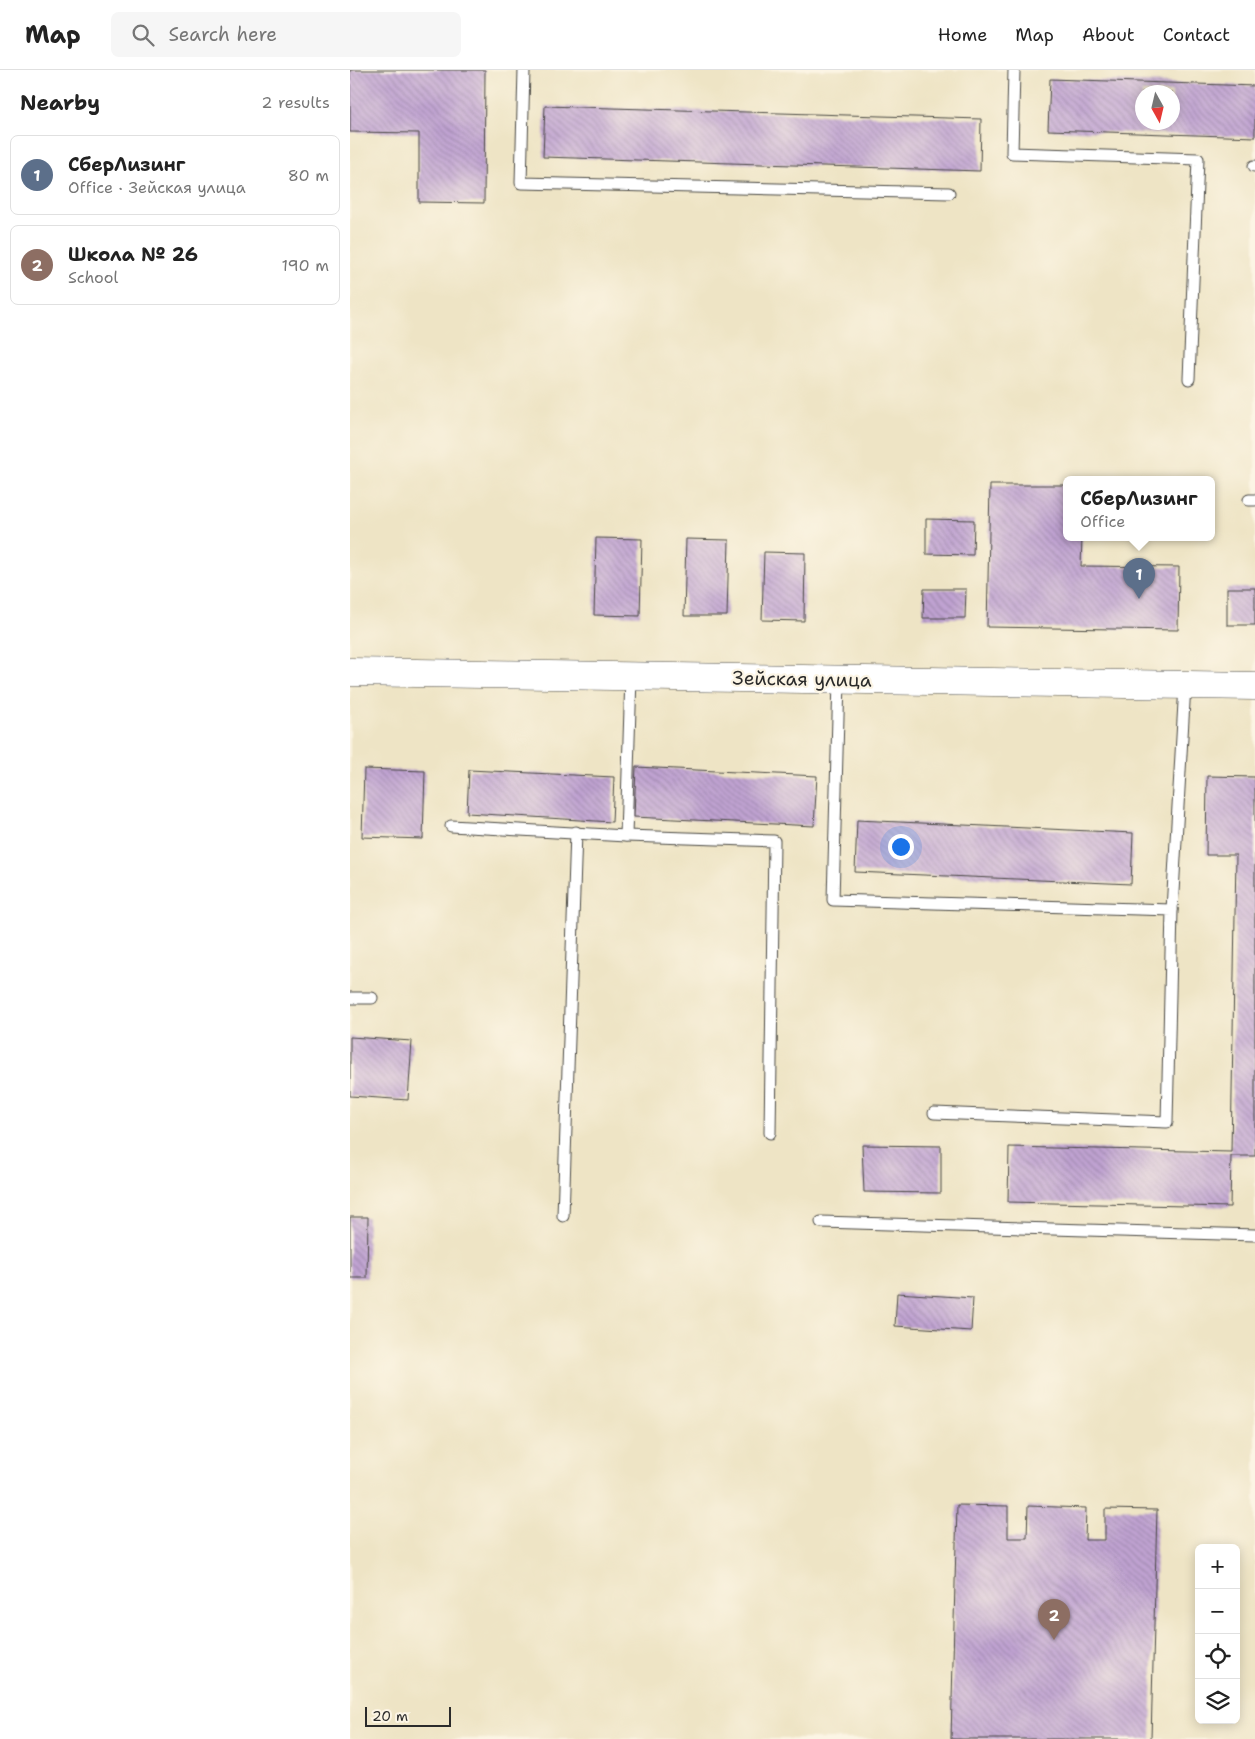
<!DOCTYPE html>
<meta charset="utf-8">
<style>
body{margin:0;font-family:"Shantell Sans",sans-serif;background:#f6f6f6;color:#222}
.controls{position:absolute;right:15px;bottom:15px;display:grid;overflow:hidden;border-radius:8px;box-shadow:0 2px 12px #0003}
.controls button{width:45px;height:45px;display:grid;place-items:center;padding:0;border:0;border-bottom:1px solid #e0e0e0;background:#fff;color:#222;font:25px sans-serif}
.compass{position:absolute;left:785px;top:15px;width:45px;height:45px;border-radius:50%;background:#fff;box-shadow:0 2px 12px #0003;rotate:172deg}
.scale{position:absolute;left:15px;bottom:12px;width:86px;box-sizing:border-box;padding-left:5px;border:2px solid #2b2b2b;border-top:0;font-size:14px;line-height:18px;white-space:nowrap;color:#2b2b2b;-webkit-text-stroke:4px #fcf5e5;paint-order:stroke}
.you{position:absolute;left:550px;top:776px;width:18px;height:18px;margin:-12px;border:4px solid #fff;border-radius:50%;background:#1a73e8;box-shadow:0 0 0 8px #1a73e833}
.badge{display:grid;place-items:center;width:32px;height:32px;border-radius:50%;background:#d1495b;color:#fff;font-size:16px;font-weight:700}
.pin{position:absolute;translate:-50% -41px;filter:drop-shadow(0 1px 2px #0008)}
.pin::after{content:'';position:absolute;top:26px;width:18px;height:15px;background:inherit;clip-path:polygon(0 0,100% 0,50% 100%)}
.popup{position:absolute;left:713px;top:406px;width:152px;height:65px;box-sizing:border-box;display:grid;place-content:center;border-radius:8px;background:#fff;filter:drop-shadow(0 1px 4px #0005);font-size:16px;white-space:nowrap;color:#767676}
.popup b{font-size:19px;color:#222}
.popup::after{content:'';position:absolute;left:50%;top:100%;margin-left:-10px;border:10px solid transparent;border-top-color:#fff}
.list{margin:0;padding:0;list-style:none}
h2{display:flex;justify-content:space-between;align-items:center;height:65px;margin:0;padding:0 20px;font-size:21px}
h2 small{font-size:16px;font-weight:400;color:#767676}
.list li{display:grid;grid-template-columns:32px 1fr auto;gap:15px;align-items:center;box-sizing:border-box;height:80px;margin:0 10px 10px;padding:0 10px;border:1px solid #e0e0e0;border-radius:8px}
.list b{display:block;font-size:19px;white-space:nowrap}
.list p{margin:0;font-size:16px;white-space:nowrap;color:#767676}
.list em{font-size:16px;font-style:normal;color:#767676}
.icon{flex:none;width:28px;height:28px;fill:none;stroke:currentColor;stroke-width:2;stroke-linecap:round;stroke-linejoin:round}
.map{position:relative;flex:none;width:905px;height:1669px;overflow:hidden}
header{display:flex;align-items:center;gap:30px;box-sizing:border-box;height:70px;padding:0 25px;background:#fff;border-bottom:1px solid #e0e0e0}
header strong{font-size:24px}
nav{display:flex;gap:28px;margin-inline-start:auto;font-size:18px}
.search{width:350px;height:45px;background:#f6f6f6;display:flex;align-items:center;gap:12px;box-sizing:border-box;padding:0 18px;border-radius:8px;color:#767676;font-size:19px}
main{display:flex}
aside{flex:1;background:#fff}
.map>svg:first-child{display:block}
.building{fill:url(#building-back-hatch);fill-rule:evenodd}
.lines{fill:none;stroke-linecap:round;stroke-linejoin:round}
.lane-casing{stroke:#484742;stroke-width:13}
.secondary-casing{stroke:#484742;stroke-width:29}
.lane{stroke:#fff;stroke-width:11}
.secondary{stroke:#fff;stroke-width:28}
.labels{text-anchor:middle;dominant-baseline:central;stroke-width:4.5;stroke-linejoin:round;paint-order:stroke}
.street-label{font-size:19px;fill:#2b2b2b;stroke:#fcf5e5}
</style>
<header>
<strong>Map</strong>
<div class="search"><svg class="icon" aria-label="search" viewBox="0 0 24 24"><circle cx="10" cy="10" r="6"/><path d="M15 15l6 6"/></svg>Search here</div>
<nav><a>Home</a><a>Map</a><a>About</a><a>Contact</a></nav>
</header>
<main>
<aside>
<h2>Nearby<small>2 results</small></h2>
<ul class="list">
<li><span class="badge" style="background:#5c6f8a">1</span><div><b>СберЛизинг</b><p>Office · Зейская улица</p></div><em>80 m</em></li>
<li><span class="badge" style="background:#8d6e63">2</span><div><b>Школа № 26</b><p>School</p></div><em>190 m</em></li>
</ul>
</aside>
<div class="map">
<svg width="905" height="1669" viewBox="0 0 905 1669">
<defs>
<pattern id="building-back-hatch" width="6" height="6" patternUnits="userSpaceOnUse" patternTransform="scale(1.25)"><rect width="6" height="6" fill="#c0a3d2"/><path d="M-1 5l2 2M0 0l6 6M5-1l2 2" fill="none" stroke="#9c85ab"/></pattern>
</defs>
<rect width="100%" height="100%" fill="#fcf5e5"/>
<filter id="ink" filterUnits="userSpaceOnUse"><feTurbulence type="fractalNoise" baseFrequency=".02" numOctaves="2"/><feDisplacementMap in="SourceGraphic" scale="10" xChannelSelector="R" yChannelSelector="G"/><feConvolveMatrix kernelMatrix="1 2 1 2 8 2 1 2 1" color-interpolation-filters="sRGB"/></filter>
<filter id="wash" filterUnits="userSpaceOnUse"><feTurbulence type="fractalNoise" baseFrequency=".0096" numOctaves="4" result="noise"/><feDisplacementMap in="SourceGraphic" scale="20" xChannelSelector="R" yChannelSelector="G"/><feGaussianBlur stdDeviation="1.12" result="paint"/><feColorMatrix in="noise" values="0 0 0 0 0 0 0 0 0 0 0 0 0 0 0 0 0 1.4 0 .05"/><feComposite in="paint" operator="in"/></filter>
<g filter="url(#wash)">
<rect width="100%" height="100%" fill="#eee4c5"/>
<g id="blocks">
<g class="building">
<polygon points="0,0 135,0 134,133 69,132 69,63 0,62"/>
<path d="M700 9 905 16V67L698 60ZM792 22H822V52H792Z"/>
<polygon points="195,36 631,49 630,101 193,87"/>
<polygon points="640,415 716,415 716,468 732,468 731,496 829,497 828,560 637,557"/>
<polygon points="576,449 624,450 623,485 576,484"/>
<polygon points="246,468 292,469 290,546 244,545"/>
<polygon points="336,469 379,470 377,546 334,546"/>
<polygon points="414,482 455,483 454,551 412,550"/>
<rect x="877" y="518" width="28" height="37"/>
<polygon points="574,519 616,519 615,548 573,548"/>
<polygon points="286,697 467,706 464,756 284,747"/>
<polygon points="14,699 75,701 73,769 12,767"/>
<polygon points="119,700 264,707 262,752 117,743"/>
<polygon points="857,706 905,707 905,1086 881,1086 880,1137 658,1132 659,1077 881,1082 886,785 856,785"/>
<polygon points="507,750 783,763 781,814 505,802"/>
<polygon points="0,967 62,971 58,1030 0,1026"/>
<polygon points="512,1075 591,1076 591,1123 514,1122"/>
<polygon points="0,1147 18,1147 17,1208 0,1208"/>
<polygon points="547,1223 623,1228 621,1261 545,1256"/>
<polygon points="607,1435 658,1436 658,1468 677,1468 678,1436 736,1438 735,1470 755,1470 755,1439 807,1440 801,1669 601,1669"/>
</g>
</g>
</g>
<g filter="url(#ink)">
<use href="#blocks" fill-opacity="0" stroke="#484742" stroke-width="1"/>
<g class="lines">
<g class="lane-casing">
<g id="lane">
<polyline points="174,0 171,113 599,123"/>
<polyline points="664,0 662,83 848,89 839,309"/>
<polyline points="904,96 905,96"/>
<polyline points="899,430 905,430"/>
<polyline points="281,606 276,766 424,771 420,1063"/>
<polyline points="489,610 483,830 822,840 817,1052 584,1043"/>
<polyline points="101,756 276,766"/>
<polyline points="822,840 835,615"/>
<polyline points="0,928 22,928"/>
<polyline points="213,1146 226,762"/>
<polyline points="471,1152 905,1165"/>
</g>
</g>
<g class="secondary-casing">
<polyline id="secondary" points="0,602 905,616"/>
</g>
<use href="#lane" class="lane"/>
<use href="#secondary" class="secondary"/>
</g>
</g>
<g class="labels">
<g class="street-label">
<text transform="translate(452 609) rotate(1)">Зейская улица</text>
</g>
</g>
</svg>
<div class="controls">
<button>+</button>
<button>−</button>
<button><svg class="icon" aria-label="locate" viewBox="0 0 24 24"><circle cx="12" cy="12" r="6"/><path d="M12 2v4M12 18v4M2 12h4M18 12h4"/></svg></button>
<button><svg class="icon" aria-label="layers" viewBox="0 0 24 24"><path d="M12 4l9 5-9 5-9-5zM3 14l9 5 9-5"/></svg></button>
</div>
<svg class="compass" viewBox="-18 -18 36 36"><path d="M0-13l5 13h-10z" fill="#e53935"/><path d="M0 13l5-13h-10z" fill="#767676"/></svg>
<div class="scale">20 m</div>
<div class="you"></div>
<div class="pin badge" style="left:789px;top:529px;background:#5c6f8a">1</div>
<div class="popup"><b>СберЛизинг</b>Office</div>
<div class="pin badge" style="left:704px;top:1570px;background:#8d6e63">2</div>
</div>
</main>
